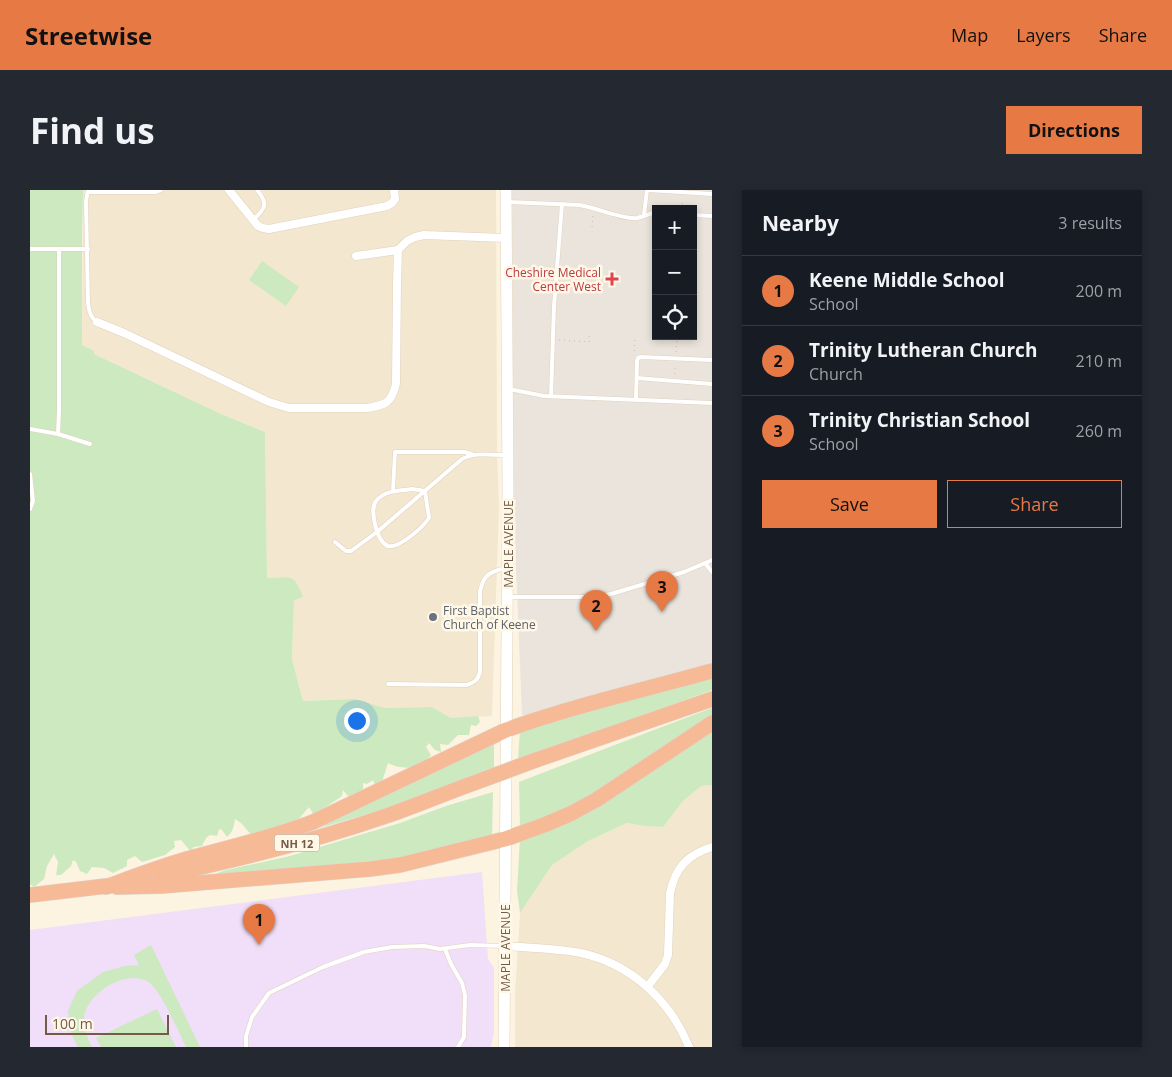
<!DOCTYPE html>
<meta charset="utf-8">
<style>
body{margin:0;font-family:"Open Sans",sans-serif;background:#242831;color:#f1f3f6}
.controls{position:absolute;right:15px;top:15px;display:grid;overflow:hidden;border-radius:0px;box-shadow:0 2px 8px #0003}
.controls button{width:45px;height:45px;display:grid;place-items:center;padding:0;border:0;border-bottom:1px solid #363941;background:#171b24;color:#f1f3f6;font:25px sans-serif}
.scale{position:absolute;left:15px;bottom:12px;width:124px;box-sizing:border-box;padding-left:5px;border:2px solid #735b48;border-top:0;font-size:14px;line-height:18px;white-space:nowrap;color:#735b48;-webkit-text-stroke:4px #fff8e7;paint-order:stroke}
.you{position:absolute;left:326px;top:530px;width:18px;height:18px;margin:-12px;border:4px solid #fff;border-radius:50%;background:#1a73e8;box-shadow:0 0 0 8px #1a73e833}
.badge{display:grid;place-items:center;width:32px;height:32px;border-radius:50%;background:#e77945;color:#111;font-size:16px;font-weight:700}
.pin{position:absolute;translate:-50% -41px;filter:drop-shadow(0 1px 2px #0008)}
.pin::after{content:'';position:absolute;top:26px;width:18px;height:15px;background:inherit;clip-path:polygon(0 0,100% 0,50% 100%)}
.list{margin:0;padding:0;list-style:none}
h2{display:flex;justify-content:space-between;align-items:center;height:65px;margin:0;padding:0 20px;font-size:21px}
h2 small{font-size:16px;font-weight:400;color:#9ea1a6}
.list li{display:grid;grid-template-columns:32px 1fr auto;gap:15px;align-items:center;box-sizing:border-box;height:70px;padding:0 20px;border-top:1px solid #363941}
.list b{display:block;font-size:19px;white-space:nowrap}
.list p{margin:0;font-size:16px;white-space:nowrap;color:#9ea1a6}
.list em{font-size:16px;font-style:normal;color:#9ea1a6}
.actions{display:flex;gap:10px;padding:15px 20px}
.actions a{flex:1;padding:11px 0;border:1px solid #e77945;border-radius:0px;text-align:center;font-size:18px;color:#e77945}
.actions .main{background:#e77945;color:#111}
.icon{flex:none;width:28px;height:28px;fill:none;stroke:currentColor;stroke-width:2;stroke-linecap:round;stroke-linejoin:round}
.map{position:relative;flex:none;width:682px;height:857px;overflow:hidden;border-radius:0px}
header{display:flex;align-items:center;gap:30px;box-sizing:border-box;height:70px;padding:0 25px;background:#e77945;color:#111}
header strong{font-size:24px}
nav{display:flex;gap:28px;margin-inline-start:auto;font-size:18px}
.intro{display:flex;align-items:center;justify-content:space-between;box-sizing:border-box;height:120px;padding:0 30px}
h1{margin:0;font-size:35px}
.button{padding:12px 22px;border-radius:0px;background:#e77945;color:#111;font-size:18px;font-weight:700}
main{display:flex;gap:30px;padding:0 30px}
aside{flex:1;background:#171b24;border-radius:0px;box-shadow:0 2px 8px #0003}
.map>svg:first-child{display:block}
.residential{fill:#f4e7cf}
.industrial{fill:#eae4dc;fill-rule:evenodd}
.education{fill:#f1def8}
.green{fill:#cce9c0}
.lines{fill:none;stroke-linecap:round;stroke-linejoin:round}
.lane-casing{stroke:#e0d1bd;stroke-width:5}
.street-casing{stroke:#e0d1bd;stroke-width:9}
.secondary-casing{stroke:#e2d0b8;stroke-width:12}
.highway-casing{stroke:#ddd8d3;stroke-width:16}
.path{stroke:#d6b89c;stroke-width:1;stroke-dasharray:1 4;stroke-linecap:butt}
.lane{stroke:#fff;stroke-width:4}
.street{stroke:#fff;stroke-width:8}
.secondary{stroke:#fff;stroke-width:11}
.highway{stroke:#f7ba97;stroke-width:15}
.highway-bridge-casing{stroke:#ddd8d3;stroke-width:16;stroke-linecap:butt}
.highway-bridge{stroke:#f7ba97;stroke-width:15}
.health-dot{fill:#e0444e;stroke:#fff8e7;stroke-width:2}
.worship-dot{fill:#6b7280;stroke:#fff8e7;stroke-width:2}
.labels{text-anchor:middle;dominant-baseline:central;stroke-width:5;stroke-linejoin:round;paint-order:stroke}
.shield{fill:#fff8e7;stroke:#9d8a78;stroke-width:1}
.shield-label{font-size:11px;font-weight:bold;fill:#735b48}
.health-label{font-size:12px;fill:#be3a42;stroke:#fff8e7;text-anchor:end}
.street-label{font-size:12px;fill:#735b48;stroke:#fff8e7}
.worship-label{font-size:12px;fill:#5b616d;stroke:#fff8e7;text-anchor:start}
</style>
<header>
<strong>Streetwise</strong>
<nav><a>Map</a><a>Layers</a><a>Share</a></nav>
</header>
<div class="intro"><h1>Find us</h1><a class="button">Directions</a></div>
<main>
<div class="map">
<svg width="682" height="857" viewBox="0 0 682 857">
<rect width="100%" height="100%" fill="#fcf4e1"/>
<g class="residential">
<polygon points="53,0 466,0 467,259 469,317 462,526 421,528 402,517 355,518 325,509 273,511 262,469 264,409 273,406 237,388 235,242 191,224 64,164 52,155"/>
<polygon points="682,595 682,857 485,857 485,805 490,723 522,675 558,651 597,633 614,636 633,637 653,611 671,596"/>
</g>
<path class="industrial" d="M482 0H682V473L557 507 499 525H492L484 328ZM626 19H663V146H626Z"/>
<polygon class="education" points="452,682 458,769 464,778 464,842 461,857 0,857 0,740"/>
<g class="green">
<path d="M0 0H53L52 52V155L64 161V164L191 224 235 242 237 388C261 388 263 381 273 407L264 410 262 469 273 511 325 509 355 518 402 517 421 528 448 526 450 532 446 536 441 535 439 545H428L418 555 410 554 411 562 405 560 399 553 396 557 401 565C398 568 395 572 392 574 382 580 367 578 358 573L351 595 345 596 343 590 337 594 333 593V600L325 607 318 606 313 600 312 606 284 625 279 617 268 630 224 648 211 633 205 629C204 636 203 642 197 647L192 640 189 639 187 646 180 645 176 648 172 656 163 657 162 663 151 650 144 651 145 657 135 665 112 672 105 666 97 670V676L83 683 74 678 62 677 57 684 50 681 46 672 43 670 41 676 31 685H26L28 672 24 664 17 676 14 689 4 697 0 694Z"/>
<polygon points="232,71 269,97 256,116 219,90"/>
<polygon points="682,484 682,500 550,549 488,570 490,539"/>
<polygon points="682,518 682,528 592,588 540,617 490,638 489,592 621,541"/>
<polygon points="682,539 682,595 671,596 653,611 633,637 614,636 597,633 558,651 522,675 490,723 487,701 490,648"/>
<polygon points="464,552 464,579 359,618 254,648"/>
<polygon points="463,602 462,648 414,660 368,668 281,677 185,684 196,680 260,666 333,644 370,633 416,616"/>
<path d="M121 755 170 857H156C149 842 131 802 120 793 98 777 57 803 54 827 53 834 58 851 62 857H48L41 843 38 821 47 801 73 782 95 776 109 775 104 765Z"/>
<polygon points="127,819 146,857 71,857 66,848"/>
</g>
<g class="lines">
<g class="lane-casing">
<g id="lane">
<path d="M58 0 56 11 58 112C59 121 60 127 67 132"/>
<polyline points="618,0 682,4"/>
<polyline points="58,2 126,2 131,0"/>
<path d="M478 12 549 15C565 17 593 30 607 28 613 27 619 24 626 22"/>
<polyline points="614,25 617,0"/>
<polyline points="663,25 682,26"/>
<path d="M223 30C235 19 239 14 227 0"/>
<polyline points="0,59 58,59"/>
<polyline points="607,188 682,194"/>
<polyline points="479,199 514,206 682,213"/>
<polyline points="521,206 524,116 532,14"/>
<polyline points="606,210 607,171 608,168 611,167 682,170"/>
<polyline points="0,239 28,244 60,254"/>
<polyline points="28,244 29,221 29,59"/>
<polyline points="0,284 3,311 0,319"/>
<path d="M382 299 395 301 399 328C393 337 369 359 358 356 347 352 339 320 346 311 355 300 369 301 382 299Z"/>
<polyline points="363,301 365,262 434,262 442,264"/>
<path d="M305 352 316 361H321L347 342 432 269C445 262 460 265 475 265"/>
<polyline points="675,373 682,382"/>
<polyline points="480,407 560,407 581,404 654,382 682,370"/>
<path d="M358 494 437 495C445 492 448 490 450 482V401C454 384 460 382 475 378"/>
<polyline points="415,759 421,774 432,793 435,805 434,847 428,857"/>
<polyline points="216,857 216,846 222,827 239,803 293,777 334,762 362,757 394,756 410,759 440,755 474,756"/>
</g>
</g>
<g class="street-casing">
<g id="street">
<polyline points="199,0 228,36 233,38 239,39 357,16 362,13 365,9 364,0"/>
<polyline points="326,66 368,60 377,51 385,47 394,45 476,48"/>
<path d="M67 132 94 143 239 212 259 218H337C355 215 361 214 366 194L367 94 368 60"/>
<path d="M475 756C500 758 526 758 551 763 601 774 640 810 659 857"/>
<path d="M618 796 635 774 638 765 640 703C645 678 658 664 682 657"/>
</g>
</g>
<g class="secondary-casing">
<polyline id="secondary" points="474,857 478,300 476,0"/>
</g>
<g class="highway-casing">
<g id="highway">
<polyline points="506,570 682,509"/>
<path d="M130 686C207 670 284 651 359 625 390 614 421 601 452 590"/>
<path d="M76 697C103 687 129 677 157 669 199 657 242 648 283 632L476 540C543 516 613 500 682 481"/>
<polyline points="87,697 131,696 340,679 370,675 475,649 514,635 540,624 566,610 682,533"/>
<polyline points="0,705 85,695"/>
</g>
</g>
<g class="path">
<polyline points="652,19 652,10"/>
<polyline points="562,37 563,25"/>
<polyline points="532,94 538,94"/>
<polyline points="529,150 559,152 559,146"/>
<polyline points="605,150 604,158 605,162"/>
<polyline points="646,162 647,150"/>
<polyline points="645,184 645,176"/>
</g>
<use href="#lane" class="lane"/>
<use href="#street" class="street"/>
<use href="#secondary" class="secondary"/>
<use href="#highway" class="highway"/>
<g class="highway-bridge-casing">
<polyline id="highway-bridge" points="452,590 506,570"/>
</g>
<use href="#highway-bridge" class="highway-bridge"/>
</g>
<path class="health-dot" d="M579.5 81.5h5v5h5v5h-5v5h-5v-5h-5v-5h5z"/>
<circle class="worship-dot" cx="403" cy="427" r="5"/>
<g class="labels">
<rect class="shield" x="244.5" y="644.5" width="45" height="17" rx="4"/>
<g class="shield-label">
<text x="267" y="653">NH 12</text>
</g>
<g class="health-label">
<text x="571" y="82">Cheshire Medical<tspan x="571" dy="14">Center West</tspan></text>
</g>
<g class="street-label">
<text transform="translate(478 354) rotate(-90)">MAPLE AVENUE</text>
<text transform="translate(475 758) rotate(-90)">MAPLE AVENUE</text>
</g>
<g class="worship-label">
<text x="413" y="420">First Baptist<tspan x="413" dy="14">Church of Keene</tspan></text>
</g>
</g>
</svg>
<div class="controls">
<button>+</button>
<button>−</button>
<button><svg class="icon" aria-label="locate" viewBox="0 0 24 24"><circle cx="12" cy="12" r="6"/><path d="M12 2v4M12 18v4M2 12h4M18 12h4"/></svg></button>
</div>
<div class="scale">100 m</div>
<div class="you"></div>
<div class="pin badge" style="left:229px;top:755px">1</div>
<div class="pin badge" style="left:566px;top:441px">2</div>
<div class="pin badge" style="left:632px;top:422px">3</div>
</div>
<aside>
<h2>Nearby<small>3 results</small></h2>
<ul class="list">
<li><span class="badge">1</span><div><b>Keene Middle School</b><p>School</p></div><em>200 m</em></li>
<li><span class="badge">2</span><div><b>Trinity Lutheran Church</b><p>Church</p></div><em>210 m</em></li>
<li><span class="badge">3</span><div><b>Trinity Christian School</b><p>School</p></div><em>260 m</em></li>
</ul>
<div class="actions"><a class="main">Save</a><a>Share</a></div>
</aside>
</main>
